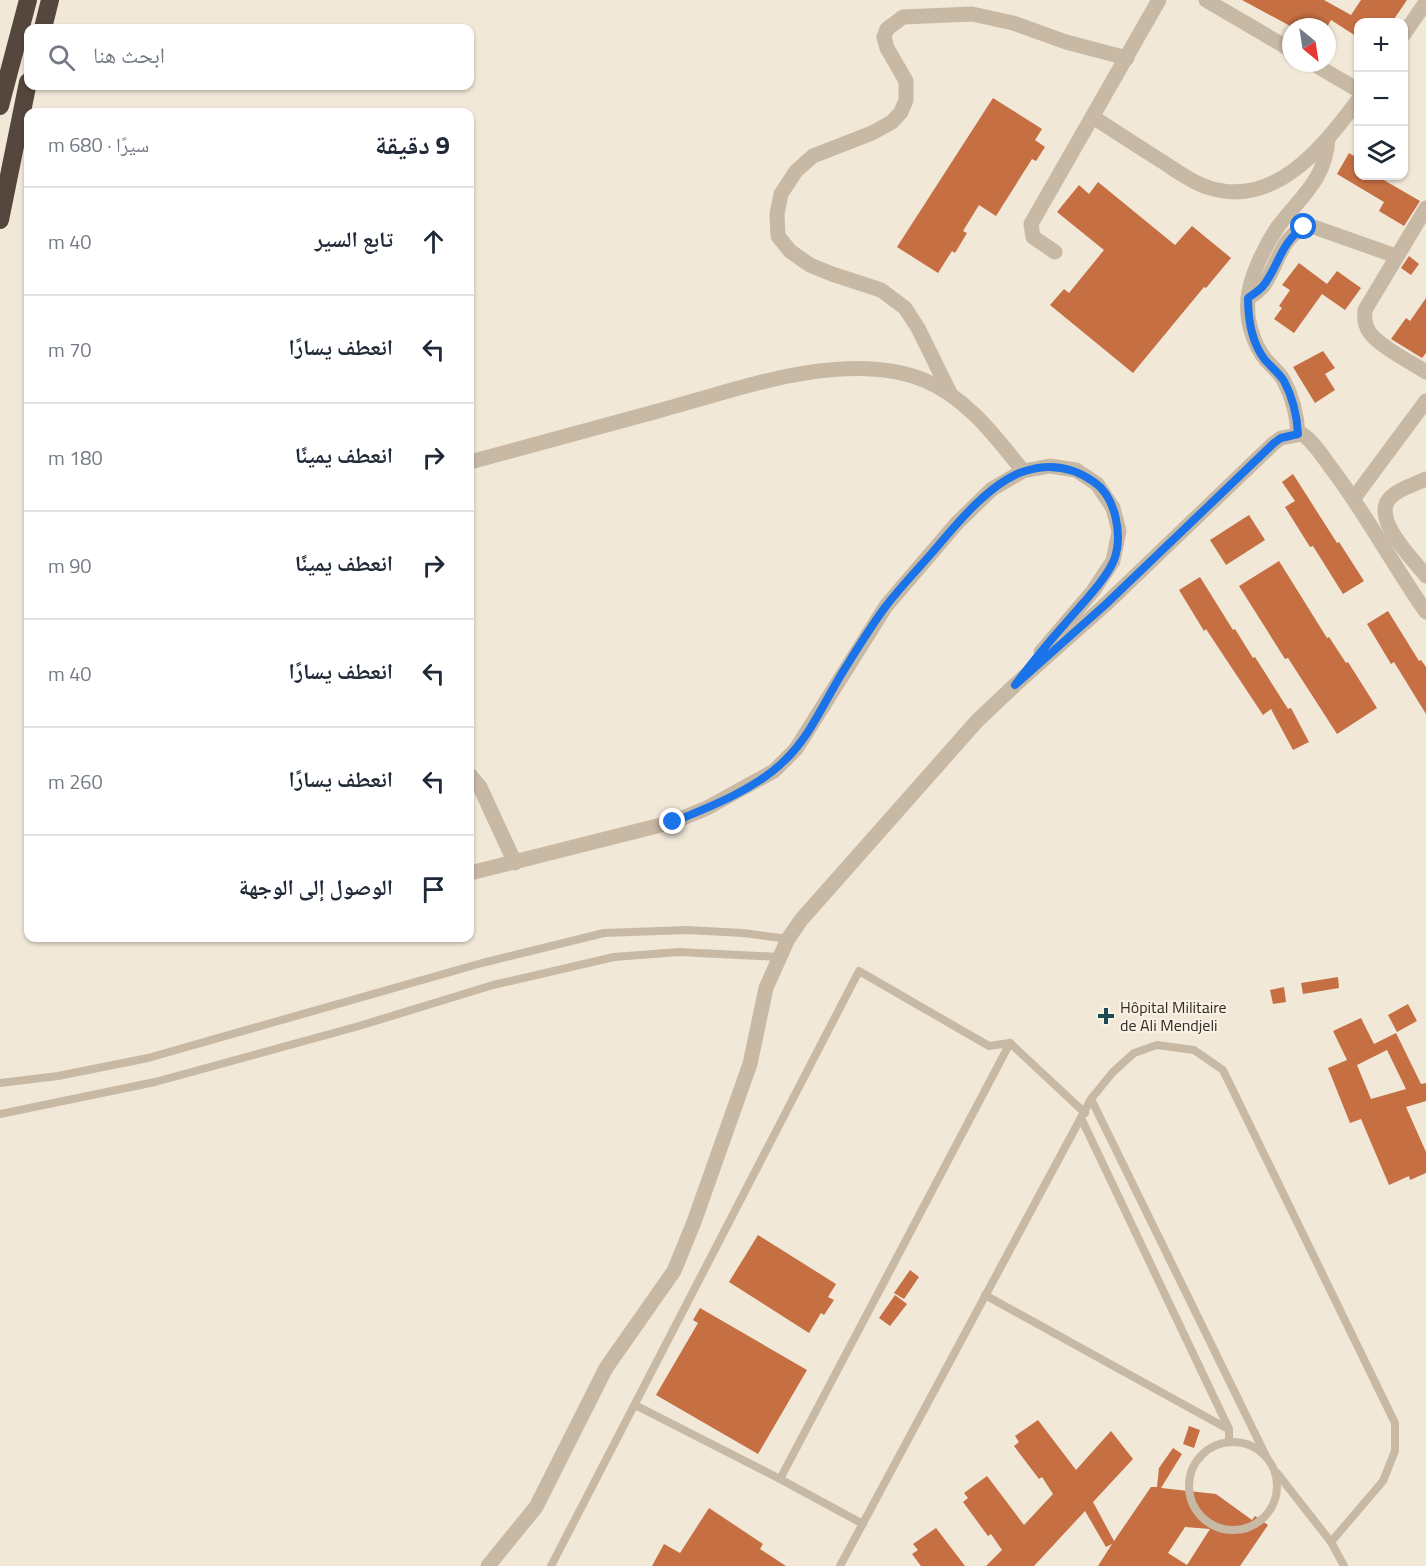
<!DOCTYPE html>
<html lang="ar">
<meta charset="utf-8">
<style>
body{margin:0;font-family:"Titillium Web","Noto Naskh Arabic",sans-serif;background:#f2f2f3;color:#1f2937;direction:rtl}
.controls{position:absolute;right:18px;top:18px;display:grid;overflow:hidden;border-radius:12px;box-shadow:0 2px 4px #0004}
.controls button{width:54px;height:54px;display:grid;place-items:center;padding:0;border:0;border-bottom:2px solid #e0e1e3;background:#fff;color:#1f2937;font:30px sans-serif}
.compass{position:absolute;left:1282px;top:18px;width:54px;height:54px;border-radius:50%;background:#fff;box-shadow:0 2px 4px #0004;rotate:150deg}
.stop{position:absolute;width:18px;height:18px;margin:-14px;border:4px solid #1a73e8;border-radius:50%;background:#fff}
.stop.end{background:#1a73e8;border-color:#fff;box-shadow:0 2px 6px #0008}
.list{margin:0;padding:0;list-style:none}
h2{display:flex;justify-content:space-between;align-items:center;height:78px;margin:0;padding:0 24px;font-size:26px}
h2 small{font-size:20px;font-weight:400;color:#747a83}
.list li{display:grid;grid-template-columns:39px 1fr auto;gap:18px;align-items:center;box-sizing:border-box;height:108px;padding:0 24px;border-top:2px solid #e0e1e3}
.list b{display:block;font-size:22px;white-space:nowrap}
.list em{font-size:20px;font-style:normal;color:#747a83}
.icon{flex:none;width:33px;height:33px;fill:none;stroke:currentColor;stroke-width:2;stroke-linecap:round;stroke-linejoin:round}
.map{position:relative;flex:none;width:1426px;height:1566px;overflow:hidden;direction:ltr}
.search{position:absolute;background:#fff;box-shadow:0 2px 4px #0004;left:24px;top:24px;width:450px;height:66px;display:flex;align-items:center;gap:15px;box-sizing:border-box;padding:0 21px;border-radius:12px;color:#747a83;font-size:22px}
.panel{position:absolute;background:#fff;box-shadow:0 2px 4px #0004;left:24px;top:108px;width:450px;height:834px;border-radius:12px;direction:rtl}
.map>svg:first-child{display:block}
.building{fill:#c56f42;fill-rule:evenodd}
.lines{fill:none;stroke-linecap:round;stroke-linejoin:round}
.lane{stroke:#c8b9a5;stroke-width:8}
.street{stroke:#c8b9a5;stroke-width:15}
.highway{stroke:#55473d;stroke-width:18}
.route{stroke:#1a73e8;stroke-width:8}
.poi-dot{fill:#1c4b55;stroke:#f9f1e4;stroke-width:2}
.labels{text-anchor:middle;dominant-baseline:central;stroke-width:4.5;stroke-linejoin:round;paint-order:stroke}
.poi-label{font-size:16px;fill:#342c26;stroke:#f9f1e4;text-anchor:start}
</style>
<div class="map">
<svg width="1426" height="1566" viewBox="0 0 1426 1566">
<rect width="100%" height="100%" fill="#f1e8d8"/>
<g class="building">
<polygon points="1242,0 1324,0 1351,15 1361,0 1407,0 1392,22 1359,22 1359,38 1331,20 1327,27 1292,27"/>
<polygon points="993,98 1042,129 1035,140 1045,147 1036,161 1032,159 996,216 979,205 963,231 967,233 955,253 952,251 938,273 897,247"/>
<polygon points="1349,153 1359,159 1359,176 1384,176 1382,179 1420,201 1404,226 1379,211 1384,202 1337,174"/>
<polygon points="1098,182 1175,245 1192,226 1231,258 1206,288 1204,287 1133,373 1050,305 1064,289 1069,293 1104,250 1057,212 1079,185 1089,194"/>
<polygon points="1409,256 1419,264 1411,275 1401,268"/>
<polygon points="1299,263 1327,284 1337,271 1361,288 1345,310 1322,294 1294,333 1274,319 1282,308 1279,306 1290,290 1282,285"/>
<polygon points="1426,298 1426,353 1422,358 1391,339 1406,318 1410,321"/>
<polygon points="1323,351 1335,368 1325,374 1335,390 1315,403 1293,367"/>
<polygon points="1293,474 1337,543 1339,542 1364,581 1343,594 1313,546 1310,547 1285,507 1295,501 1282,482"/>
<polygon points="1249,515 1265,540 1226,565 1210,540"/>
<polygon points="1279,561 1327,638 1329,637 1346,663 1348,662 1377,708 1337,734 1288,658 1285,659 1239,586"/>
<polygon points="1200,577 1233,630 1235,629 1253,658 1255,657 1288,709 1291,708 1309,742 1293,750 1271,709 1263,715 1206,629 1204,631 1179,590"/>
<polygon points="1388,611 1419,661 1421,660 1426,667 1426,714 1394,662 1391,664 1367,624"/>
<polygon points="1338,977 1339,988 1303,994 1301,983"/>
<polygon points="1284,987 1286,1002 1273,1004 1270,990"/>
<polygon points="1408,1004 1417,1021 1397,1032 1388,1015"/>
<path d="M1361 1018 1374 1044 1396 1033 1421 1084 1426 1083V1101L1406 1107 1426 1152V1173L1410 1180 1409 1176 1389 1185 1361 1119 1350 1123 1328 1068 1347 1060 1333 1031ZM1387 1050 1406 1089 1371 1099 1357 1065Z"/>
<polygon points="758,1235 836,1284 828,1297 834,1300 824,1315 821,1313 809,1333 729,1282"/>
<polygon points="910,1270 919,1277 904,1299 894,1293"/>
<polygon points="895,1295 907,1304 890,1326 879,1318"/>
<polygon points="700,1308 807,1370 758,1454 656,1395 698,1323 693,1320"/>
<path d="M1038 1420 1076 1470 1111 1431 1133 1459 1093 1502 1114 1541 1151 1487H1157L1159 1468 1173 1448 1182 1454 1161 1488 1216 1494 1252 1520 1255 1516 1268 1525 1240 1566H1098L1112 1544 1106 1547 1085 1511 1034 1566H986L1002 1550 991 1534 988 1536 963 1502 968 1498 964 1493 987 1476 1024 1525 1053 1494 1042 1477 1039 1479 1014 1446 1019 1442 1015 1436ZM1185 1527 1210 1529 1187 1565 1168 1553Z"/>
<polygon points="1189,1426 1200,1430 1194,1448 1183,1444"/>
<polygon points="709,1508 763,1544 760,1549 786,1566 652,1566 664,1544 680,1553"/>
<polygon points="936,1528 965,1566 921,1566 912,1554 918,1550 913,1544"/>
</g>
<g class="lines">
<g class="lane">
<polyline points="1010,1043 1085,1113"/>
<polyline points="0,1083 58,1076 148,1058 482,963 604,933 687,930 743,933 788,939"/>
<polyline points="1091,1099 1267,1458"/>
<polyline points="0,1114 155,1082 359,1026 493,985 614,957 679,952 780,957"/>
<polyline points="1082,1120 1229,1429 1229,1442"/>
<polyline points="985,1295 1228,1429"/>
<polyline points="635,1405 780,1479 863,1524"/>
<circle cx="1233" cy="1486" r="44"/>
<polyline points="1277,1473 1331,1542 1344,1566"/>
<polyline points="780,1479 1010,1043"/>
<polyline points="551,1566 859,971 989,1046 1010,1043"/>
<polyline points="840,1566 1091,1099 1113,1072 1134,1053 1157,1045 1194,1050 1223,1070 1395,1423 1395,1451 1383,1481 1331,1542"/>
</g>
<g class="street">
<polyline points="1206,0 1291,50"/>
<polyline points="1404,34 1426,2"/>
<polyline points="1312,63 1358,90"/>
<path d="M1093 117C1116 132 1139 147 1163 162 1177 171 1191 182 1207 187 1273 210 1324 147 1358 100"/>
<path d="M1426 208 1365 310C1364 318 1365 326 1370 333 1379 346 1412 363 1426 372"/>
<polyline points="1055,252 1033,237 1031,224 1159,0"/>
<path d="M1248 298C1253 295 1259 291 1263 286 1278 267 1281 231 1311 226L1396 256"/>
<polyline points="951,395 918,328 905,308 881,290 832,274 810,265 790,251 778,236 777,214 781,194 796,171 813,156 872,133 892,122 901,112 906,100 906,81 887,48 884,37 887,29 903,17 972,14 1013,23 1066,42 1127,58"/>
<path d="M1298 434C1297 415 1293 398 1284 381 1280 373 1272 367 1266 360 1253 344 1246 320 1248 300 1249 278 1265 246 1277 228 1300 197 1326 180 1328 138"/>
<path d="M470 462C532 445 595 428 658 411 736 390 845 348 924 380 967 398 995 436 1023 471"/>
<path d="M1426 479C1416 484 1400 488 1392 496 1368 516 1413 559 1426 576"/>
<polyline points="1354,498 1426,401"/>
<polyline points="470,775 480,787 515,863"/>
<polyline points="470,873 673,822 707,808 774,771 796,749 886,606 957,523 992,489 1023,471 1050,466 1076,470 1097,484 1113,508 1119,531 1113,561 1093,591 1041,652"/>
<path d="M488 1566 536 1507 606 1368 674 1271 694 1222 750 1064 766 988 788 939 801 920 977 721 1015 685 1105 605 1274 443 1281 438 1302 434C1314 442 1323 457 1332 469 1366 514 1393 565 1426 612"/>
</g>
<g class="highway">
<polyline points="43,28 50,0"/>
<polyline points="0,106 28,0"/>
<polyline points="0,220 28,82"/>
</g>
</g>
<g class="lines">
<path class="route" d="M673 822C710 807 756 789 784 761 810 737 825 700 844 670 857 649 871 626 886 606 902 585 920 567 937 547 958 522 992 481 1025 471 1050 463 1073 467 1094 482 1116 497 1123 536 1114 560 1106 580 1078 608 1064 625 1047 644 1031 664 1015 685L1105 605 1274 443 1281 438 1298 434C1297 415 1293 398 1284 381 1279 373 1271 367 1265 360 1251 342 1248 320 1248 298 1253 294 1259 291 1263 286 1279 266 1280 243 1304 227"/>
</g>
<path class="poi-dot" d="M1103 1007h6v6h6v6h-6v6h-6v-6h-6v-6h6z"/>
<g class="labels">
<g class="poi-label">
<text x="1120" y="1007">Hôpital Militaire<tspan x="1120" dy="18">de Ali Mendjeli</tspan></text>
</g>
</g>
</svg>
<div class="controls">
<button>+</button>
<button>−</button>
<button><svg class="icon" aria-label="layers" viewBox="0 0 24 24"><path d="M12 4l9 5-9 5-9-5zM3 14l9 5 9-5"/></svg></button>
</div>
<svg class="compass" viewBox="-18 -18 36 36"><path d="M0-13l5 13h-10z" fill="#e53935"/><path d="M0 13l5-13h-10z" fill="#747a83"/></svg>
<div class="stop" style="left:1304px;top:227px"></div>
<div class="stop end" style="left:673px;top:822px"></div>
<div class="search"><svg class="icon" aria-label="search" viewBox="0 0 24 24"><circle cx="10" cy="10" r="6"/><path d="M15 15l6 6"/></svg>ابحث هنا</div>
<section class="panel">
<h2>9 دقيقة<small>سيرًا · 680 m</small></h2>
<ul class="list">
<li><svg class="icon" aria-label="ahead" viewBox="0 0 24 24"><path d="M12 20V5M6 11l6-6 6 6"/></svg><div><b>تابع السير</b></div><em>40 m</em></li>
<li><svg class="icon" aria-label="left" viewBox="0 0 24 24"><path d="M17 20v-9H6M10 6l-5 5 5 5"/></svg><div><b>انعطف يسارًا</b></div><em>70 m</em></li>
<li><svg class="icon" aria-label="right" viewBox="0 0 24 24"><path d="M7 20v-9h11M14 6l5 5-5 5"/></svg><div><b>انعطف يمينًا</b></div><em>180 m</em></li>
<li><svg class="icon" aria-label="right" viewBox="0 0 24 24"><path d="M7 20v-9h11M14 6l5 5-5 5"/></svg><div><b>انعطف يمينًا</b></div><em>90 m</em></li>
<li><svg class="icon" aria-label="left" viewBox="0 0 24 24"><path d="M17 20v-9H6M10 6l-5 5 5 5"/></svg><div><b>انعطف يسارًا</b></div><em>40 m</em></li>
<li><svg class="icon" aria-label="left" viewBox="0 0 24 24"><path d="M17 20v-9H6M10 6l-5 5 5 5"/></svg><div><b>انعطف يسارًا</b></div><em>260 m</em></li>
<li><svg class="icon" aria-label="arrive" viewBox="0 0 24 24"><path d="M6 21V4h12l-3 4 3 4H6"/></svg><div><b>الوصول إلى الوجهة</b></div></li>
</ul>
</section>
</div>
